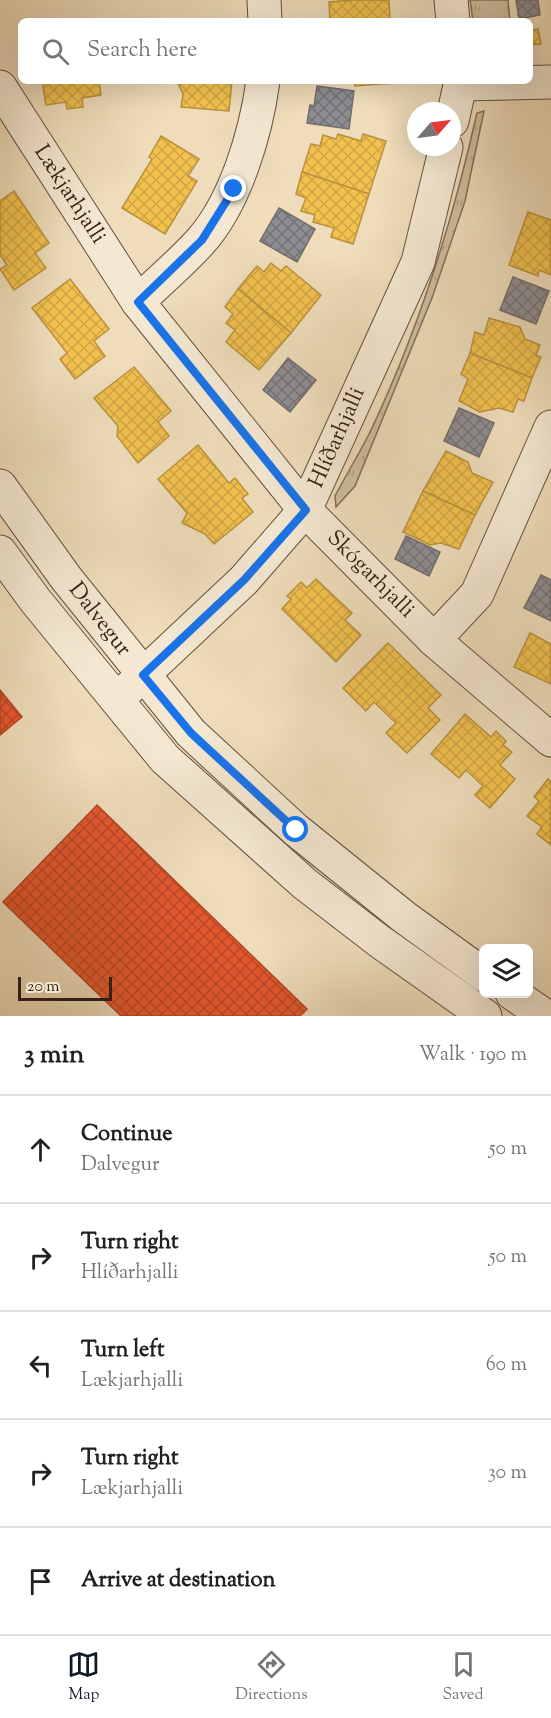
<!DOCTYPE html>
<meta charset="utf-8">
<style>
body{margin:0;font-family:"Sorts Mill Goudy",serif;background:#f6f6f6;color:#202124}
.controls{position:absolute;right:18px;bottom:18px;display:grid;overflow:hidden;border-radius:9px;box-shadow:0 6px 24px #0002}
.controls button{width:54px;height:54px;display:grid;place-items:center;padding:0;border:0;border-bottom:2px solid #e0e0e0;background:#fff;color:#202124;font:30px sans-serif}
.compass{position:absolute;left:407px;top:102px;width:54px;height:54px;border-radius:50%;background:#fff;box-shadow:0 6px 24px #0002;rotate:62deg}
.scale{position:absolute;left:18px;bottom:15px;width:94px;box-sizing:border-box;padding-left:6px;border:3px solid #362214;border-top:0;font-size:16px;line-height:21px;white-space:nowrap;color:#362214;-webkit-text-stroke:4px #f4e8d2;paint-order:stroke}
.stop{position:absolute;width:18px;height:18px;margin:-14px;border:4px solid #1a73e8;border-radius:50%;background:#fff}
.stop.end{background:#1a73e8;border-color:#fff;box-shadow:0 2px 6px #0008}
.list{margin:0;padding:0;list-style:none}
h2{display:flex;justify-content:space-between;align-items:center;height:78px;margin:0;padding:0 24px;font-size:26px}
h2 small{font-size:20px;font-weight:400;color:#757577}
.list li{display:grid;grid-template-columns:39px 1fr auto;gap:18px;align-items:center;box-sizing:border-box;height:108px;padding:0 24px;border-top:2px solid #e0e0e0}
.list b{display:block;font-size:22px;white-space:nowrap}
.list p{margin:0;font-size:20px;white-space:nowrap;color:#757577}
.list em{font-size:20px;font-style:normal;color:#757577}
.icon{flex:none;width:33px;height:33px;fill:none;stroke:currentColor;stroke-width:2;stroke-linecap:round;stroke-linejoin:round}
.map{position:relative;flex:none;width:551px;height:1016px;overflow:hidden}
.search{position:absolute;background:#fff;box-shadow:0 6px 24px #0002;left:18px;right:18px;top:18px;height:66px;display:flex;align-items:center;gap:15px;box-sizing:border-box;padding:0 21px;border-radius:9px;color:#757577;font-size:22px}
.sheet{height:618px;background:#fff}
nav{display:flex;justify-content:space-around;align-items:center;box-sizing:border-box;height:84px;border-top:2px solid #e0e0e0;background:#fff;font-size:16px;color:#757577}
nav a{display:grid;justify-items:center;gap:3px}
nav .on{color:#111827}
.map>svg:first-child{display:block}
.grass{fill:url(#grass-tufts);stroke:#826f59;stroke-width:1.5}
.homes{fill:url(#homes-cross-hatch);stroke:#ba913d;stroke-width:1.5}
.shops{fill:url(#shops-cross-hatch);stroke:#b04726;stroke-width:1.5}
.industry{fill:url(#industry-cross-hatch);stroke:#736d6c;stroke-width:1.5}
.lines{fill:none;stroke-linecap:round;stroke-linejoin:round}
.minor-casing{stroke:#64503e;stroke-width:35}
.minor{stroke:#f4e8d2;stroke-width:33}
.route{stroke:#1a73e8;stroke-width:8}
.labels{text-anchor:middle;dominant-baseline:central;stroke-width:6;stroke-linejoin:round;paint-order:stroke}
.street-label{font-size:22px;fill:#362214;stroke:#f4e8d2}
</style>
<div class="map">
<svg width="551" height="1016" viewBox="0 0 551 1016">
<defs>
<pattern id="grass-tufts" width="24" height="20" patternUnits="userSpaceOnUse" patternTransform="scale(1.5)"><rect width="24" height="20" fill="#cfbc9e"/><path d="M3 7l-1-3M5 7V3M7 7l1-3M15 17l-1-3M17 17v-4M19 17l1-3" fill="none" stroke="#b2a187"/></pattern>
<pattern id="homes-cross-hatch" width="8" height="8" patternUnits="userSpaceOnUse" patternTransform="scale(1.5)"><rect width="8" height="8" fill="#f2c14e"/><path d="M0 0l8 8M0 8l8-8" fill="none" stroke="#d0a643"/></pattern>
<pattern id="shops-cross-hatch" width="8" height="8" patternUnits="userSpaceOnUse" patternTransform="scale(1.5)"><rect width="8" height="8" fill="#e4572e"/><path d="M0 0l8 8M0 8l8-8" fill="none" stroke="#ba4826"/></pattern>
<pattern id="industry-cross-hatch" width="8" height="8" patternUnits="userSpaceOnUse" patternTransform="scale(1.5)"><rect width="8" height="8" fill="#8d8d92"/><path d="M0 0l8 8M0 8l8-8" fill="none" stroke="#747376"/></pattern>
</defs>
<rect width="100%" height="100%" fill="#eedcba"/>
<filter id="stains"><feTurbulence type="fractalNoise" baseFrequency=".00333" numOctaves="4"/><feColorMatrix values="0 0 0 0 .2 0 0 0 0 .09 0 0 0 0 .02 0 0 0 .5 -.17"/></filter>
<radialGradient id="worn" r=".72"><stop offset=".6" stop-color="#630" stop-opacity="0"/><stop offset="1" stop-color="#630" stop-opacity=".3"/></radialGradient>
<g class="grass">
<polygon points="470,0 508,0 510,21 473,21"/>
<path d="M484 111 465 201 432 298 355 486 336 507 335 496C347 473 361 451 372 428 419 328 453 220 477 113Z"/>
</g>
<g class="homes">
<polygon points="353,0 389,0 390,21 330,21 329,2"/>
<polygon points="538,29 541,44 530,45 530,30"/>
<polygon points="42,81 99,81 101,95 82,98 83,107 67,109 66,102 46,105"/>
<polygon points="177,81 232,81 229,111 181,107 183,94"/>
<polygon points="355,81 394,81 394,83 355,86"/>
<polygon points="338,134 361,141 363,134 386,141 369,194 302,172 311,144 320,146 323,135 336,139"/>
<polygon points="161,136 199,159 188,176 197,181 165,234 122,208 152,159 149,157"/>
<polygon points="302,172 369,194 353,244 331,237 334,228 313,222 315,215 301,211 306,198 296,194"/>
<polygon points="14,191 49,243 35,253 46,268 14,290 0,269 7,265 0,255 0,201"/>
<polygon points="528,212 551,220 551,275 539,270 538,276 509,265"/>
<polygon points="271,263 281,271 286,266 321,295 291,333 238,289 257,266 264,272"/>
<polygon points="70,279 109,329 94,341 105,356 75,379 60,359 67,353 32,308"/>
<polygon points="238,289 291,333 259,370 226,342 235,330 226,323 233,314 225,307"/>
<polygon points="489,318 520,327 525,339 540,345 536,355 541,357 532,378 470,353 475,332 484,335"/>
<polygon points="470,353 532,378 524,401 518,399 513,412 499,408 480,412 459,401 468,379 461,374"/>
<polygon points="134,367 171,411 158,422 169,436 138,463 117,436 118,426 94,398"/>
<polygon points="198,445 229,483 235,478 248,494 242,498 253,512 214,544 205,534 182,523 187,513 158,479"/>
<polygon points="446,451 468,462 472,473 493,482 475,515 423,491"/>
<polygon points="423,491 475,515 459,549 441,543 430,545 403,532"/>
<polygon points="316,579 352,613 345,620 361,635 336,662 282,609 291,599 287,596 301,582 307,588"/>
<polygon points="530,633 551,644 551,684 514,667"/>
<polygon points="388,643 441,695 428,708 440,720 407,753 386,733 396,723 374,702 366,711 343,688"/>
<polygon points="465,714 491,737 496,731 506,741 503,745 512,752 500,765 515,779 490,808 475,795 483,786 466,770 459,778 431,754"/>
<polygon points="548,779 551,782 551,845 537,834 542,827 527,816 539,801 534,797"/>
</g>
<g class="shops">
<polygon points="0,690 22,717 0,735"/>
<polygon points="97,805 307,1009 300,1016 121,1016 3,902"/>
</g>
<g class="industry">
<polygon points="516,0 538,0 540,15 519,19"/>
<polygon points="317,86 354,91 349,129 307,123 310,105 314,106"/>
<polygon points="279,208 315,229 297,262 260,241"/>
<polygon points="513,277 549,291 536,324 500,310"/>
<polygon points="288,358 316,380 290,412 263,390"/>
<polygon points="459,408 494,423 479,457 444,441"/>
<polygon points="406,536 440,552 429,576 395,559"/>
<polygon points="541,575 551,580 551,621 524,608"/>
</g>
<g class="lines">
<g class="minor-casing">
<g id="minor">
<polyline points="264,0 265,21"/>
<polyline points="451,0 453,21"/>
<polyline points="461,84 551,82"/>
<polyline points="0,87 138,302 305,510 434,640 551,740"/>
<polyline points="452,121 461,81"/>
<path d="M138 302C158 282 181 263 200 242 236 202 256 132 263 81"/>
<polyline points="0,486 66,578 191,733 296,830 404,917 484,975"/>
<polyline points="0,552 35,600 165,759 305,884 379,941 485,1016"/>
<polyline points="434,640 477,594 551,427"/>
<polyline points="128,689 244,580 305,510 418,262 446,147"/>
<polyline points="512,993 545,1016"/>
</g>
</g>
<use href="#minor" class="minor"/>
</g>
<g class="lines">
<polyline class="route" points="234,189 202,240 138,302 306,510 244,580 143,675 191,733 296,830"/>
</g>
<g class="labels">
<g class="street-label">
<text transform="translate(69 195) rotate(57)">Lækjarhjalli</text>
<text transform="translate(338 438) rotate(-66)">Hlíðarhjalli</text>
<text transform="translate(370 575) rotate(45)">Skógarhjalli</text>
<text transform="translate(99 620) rotate(52)">Dalvegur</text>
</g>
</g>
<rect width="100%" height="100%" filter="url(#stains)"/>
<rect width="100%" height="100%" fill="url(#worn)"/>
</svg>
<div class="controls">
<button><svg class="icon" aria-label="layers" viewBox="0 0 24 24"><path d="M12 4l9 5-9 5-9-5zM3 14l9 5 9-5"/></svg></button>
</div>
<svg class="compass" viewBox="-18 -18 36 36"><path d="M0-13l5 13h-10z" fill="#e53935"/><path d="M0 13l5-13h-10z" fill="#757577"/></svg>
<div class="scale">20 m</div>
<div class="stop" style="left:296px;top:830px"></div>
<div class="stop end" style="left:234px;top:189px"></div>
<div class="search"><svg class="icon" aria-label="search" viewBox="0 0 24 24"><circle cx="10" cy="10" r="6"/><path d="M15 15l6 6"/></svg>Search here</div>
</div>
<section class="sheet">
<h2>3 min<small>Walk · 190 m</small></h2>
<ul class="list">
<li><svg class="icon" aria-label="ahead" viewBox="0 0 24 24"><path d="M12 20V5M6 11l6-6 6 6"/></svg><div><b>Continue</b><p>Dalvegur</p></div><em>50 m</em></li>
<li><svg class="icon" aria-label="right" viewBox="0 0 24 24"><path d="M7 20v-9h11M14 6l5 5-5 5"/></svg><div><b>Turn right</b><p>Hlíðarhjalli</p></div><em>50 m</em></li>
<li><svg class="icon" aria-label="left" viewBox="0 0 24 24"><path d="M17 20v-9H6M10 6l-5 5 5 5"/></svg><div><b>Turn left</b><p>Lækjarhjalli</p></div><em>60 m</em></li>
<li><svg class="icon" aria-label="right" viewBox="0 0 24 24"><path d="M7 20v-9h11M14 6l5 5-5 5"/></svg><div><b>Turn right</b><p>Lækjarhjalli</p></div><em>30 m</em></li>
<li><svg class="icon" aria-label="arrive" viewBox="0 0 24 24"><path d="M6 21V4h12l-3 4 3 4H6"/></svg><div><b>Arrive at destination</b></div></li>
</ul>
</section>
<nav>
<a class="on"><svg class="icon" aria-label="map" viewBox="0 0 24 24"><path d="M3 6l6-2 6 2 6-2v14l-6 2-6-2-6 2zM9 4v14M15 6v14"/></svg>Map</a>
<a><svg class="icon" aria-label="directions" viewBox="0 0 24 24"><path d="M12 3l9 9-9 9-9-9zM9 14v-3h6M13 9l2 2-2 2"/></svg>Directions</a>
<a><svg class="icon" aria-label="saved" viewBox="0 0 24 24"><path d="M7 4h10v16l-5-4-5 4z"/></svg>Saved</a>
</nav>
